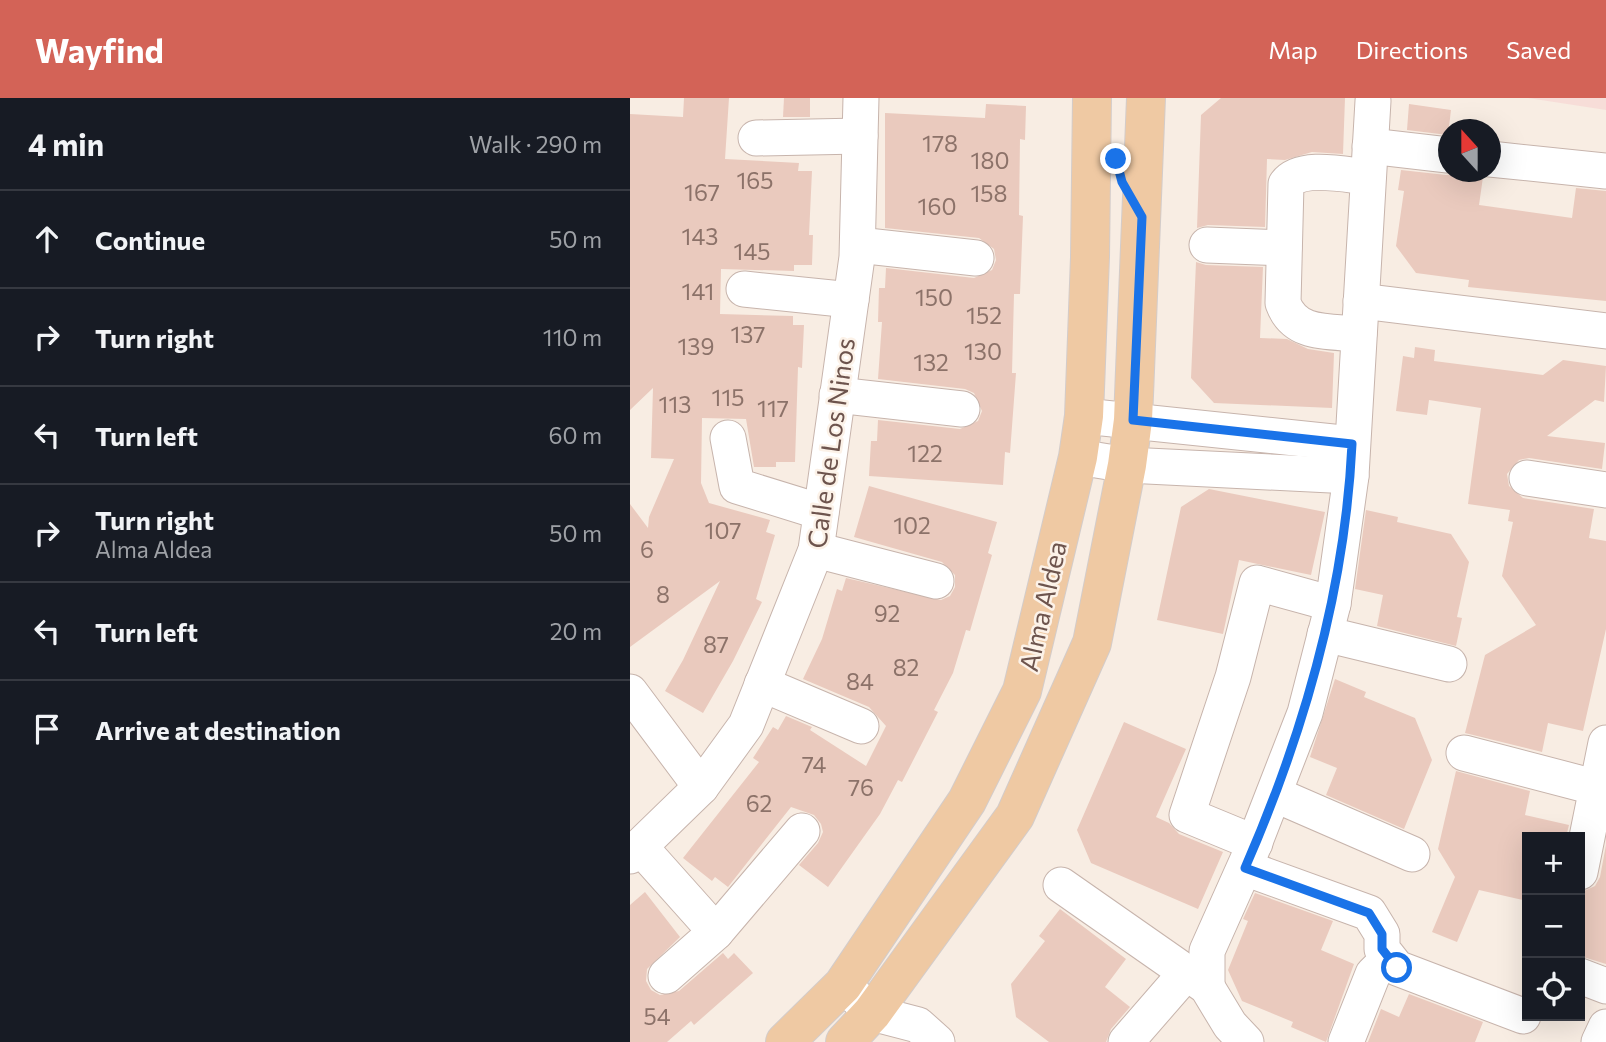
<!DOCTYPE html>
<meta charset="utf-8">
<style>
body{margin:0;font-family:Commissioner,sans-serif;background:#20242c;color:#f1f3f6}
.controls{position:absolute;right:21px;bottom:21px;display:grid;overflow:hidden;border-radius:0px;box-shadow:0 7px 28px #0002}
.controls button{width:63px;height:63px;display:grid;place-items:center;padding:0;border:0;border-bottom:2px solid #363941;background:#171b24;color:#f1f3f6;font:35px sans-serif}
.compass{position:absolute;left:808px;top:21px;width:63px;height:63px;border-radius:50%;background:#171b24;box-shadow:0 7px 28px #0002;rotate:339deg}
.stop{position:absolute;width:21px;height:21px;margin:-16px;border:5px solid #1a73e8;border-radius:50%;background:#fff}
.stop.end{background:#1a73e8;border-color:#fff;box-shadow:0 2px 7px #0008}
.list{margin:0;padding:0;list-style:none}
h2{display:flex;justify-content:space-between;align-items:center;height:91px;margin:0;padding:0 28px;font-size:30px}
h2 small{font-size:23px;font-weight:400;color:#9ea1a6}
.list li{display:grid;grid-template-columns:46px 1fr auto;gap:21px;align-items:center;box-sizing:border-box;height:98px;padding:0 28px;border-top:2px solid #363941}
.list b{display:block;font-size:26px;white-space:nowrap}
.list p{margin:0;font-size:23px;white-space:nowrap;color:#9ea1a6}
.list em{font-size:23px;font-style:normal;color:#9ea1a6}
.icon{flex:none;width:38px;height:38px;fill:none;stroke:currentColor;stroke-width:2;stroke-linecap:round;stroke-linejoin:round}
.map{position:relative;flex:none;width:976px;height:944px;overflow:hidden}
header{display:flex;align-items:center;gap:42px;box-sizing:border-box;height:98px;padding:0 35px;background:#d36357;color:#fff}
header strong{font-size:33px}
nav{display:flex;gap:38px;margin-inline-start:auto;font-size:24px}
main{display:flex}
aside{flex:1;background:#171b24}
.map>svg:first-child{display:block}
.commercial{fill:#f7ddd8}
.building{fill:#eacabe}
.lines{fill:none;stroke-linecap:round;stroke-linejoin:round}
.minor-casing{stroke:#c7b4ac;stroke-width:37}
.major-casing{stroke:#d3ccca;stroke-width:40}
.minor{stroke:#fff;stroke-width:35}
.major{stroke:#efc9a3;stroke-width:38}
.route{stroke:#1a73e8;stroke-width:9}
.labels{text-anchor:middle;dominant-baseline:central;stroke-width:5;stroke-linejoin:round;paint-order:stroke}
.number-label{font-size:23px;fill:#8c7269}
.street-label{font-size:26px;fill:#6d544d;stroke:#fcf2e8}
</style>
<header>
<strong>Wayfind</strong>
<nav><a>Map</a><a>Directions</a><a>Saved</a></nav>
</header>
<main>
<aside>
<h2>4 min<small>Walk · 290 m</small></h2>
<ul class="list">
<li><svg class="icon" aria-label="ahead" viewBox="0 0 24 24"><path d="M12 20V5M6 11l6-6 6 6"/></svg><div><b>Continue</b></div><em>50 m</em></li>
<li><svg class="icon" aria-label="right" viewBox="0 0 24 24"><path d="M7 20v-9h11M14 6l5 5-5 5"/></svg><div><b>Turn right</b></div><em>110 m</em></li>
<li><svg class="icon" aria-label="left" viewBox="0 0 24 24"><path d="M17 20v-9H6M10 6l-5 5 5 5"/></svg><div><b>Turn left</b></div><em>60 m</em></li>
<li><svg class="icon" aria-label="right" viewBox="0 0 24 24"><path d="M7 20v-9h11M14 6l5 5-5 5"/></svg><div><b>Turn right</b><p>Alma Aldea</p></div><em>50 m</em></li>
<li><svg class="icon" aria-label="left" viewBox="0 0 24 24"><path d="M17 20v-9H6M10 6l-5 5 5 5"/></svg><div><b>Turn left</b></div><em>20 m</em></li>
<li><svg class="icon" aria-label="arrive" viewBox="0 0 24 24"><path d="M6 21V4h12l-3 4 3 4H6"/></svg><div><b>Arrive at destination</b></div></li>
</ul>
</aside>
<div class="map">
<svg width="976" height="944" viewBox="0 0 976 944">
<rect width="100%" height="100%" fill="#f8ede3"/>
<polygon class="commercial" points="898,0 976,0 976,12"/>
<g class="building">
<polygon points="54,0 99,0 95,61 169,65 168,73 182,73 179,137 183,137 182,167 164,167 164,173 91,171 90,216 163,218 163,227 174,227 172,270 168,269 165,364 146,364 146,369 124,369 116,321 72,320 71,385 79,405 140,422 136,434 145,437 126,501 132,504 103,563 73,615 35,593 53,562 90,483 0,549 0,406 18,430 19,419 44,361 21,360 23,290 0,312 0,16 53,19"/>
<polygon points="154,0 180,0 180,19 153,19"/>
<polygon points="591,0 715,0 713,56 682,54 655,62 637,61 635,129 578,127 567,130 571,17"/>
<polygon points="356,6 396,8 395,42 390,41 389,117 393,118 390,196 384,196 382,275 386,275 380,355 375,354 373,387 239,378 241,343 247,343 248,322 330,331 348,323 352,313 344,295 335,291 248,281 252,224 248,224 249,190 255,190 256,170 344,180 362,172 366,162 364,151 349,140 255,130 255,15 355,20"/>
<polygon points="779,6 821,12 818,37 777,32"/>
<polygon points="771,72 816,77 845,74 853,79 849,107 942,120 946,90 976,93 976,203 838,189 839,182 786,175 766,148 774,93 768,92"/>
<polygon points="566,164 576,167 633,169 630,240 657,241 678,251 704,255 702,310 584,305 561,280"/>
<polygon points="785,249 805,252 804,263 913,277 933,262 976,268 974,304 965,302 917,338 975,345 972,371 899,360 889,362 877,376 879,388 893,400 964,411 959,440 976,443 976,531 953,633 918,625 912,654 835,635 855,557 906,527 872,478 883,424 878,423 880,412 838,406 851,310 799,302 797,317 766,313 773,258 784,260"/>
<polygon points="239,388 367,424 358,455 362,457 340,533 336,532 323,575 304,612 308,614 272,684 268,682 250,716 198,789 169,767 188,745 193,734 191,726 184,717 161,709 98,789 85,779 82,783 53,760 129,664 123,660 143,629 148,632 156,618 182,629 180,632 236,668 256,628 239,609 173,581 192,541 207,491 212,493 216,480 311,502 320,498 325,489 325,477 312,464 224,439"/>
<polygon points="579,391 695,414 681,477 609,462 593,536 527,522 551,409"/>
<polygon points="736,412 768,419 767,424 821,436 839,464 827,519 832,520 826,548 747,528 753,497 725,491"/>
<polygon points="705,581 736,594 734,599 785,620 802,662 774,731 696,697 707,670 680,659"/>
<polygon points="494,624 556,651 526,719 539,725 549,736 593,754 568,811 461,765 447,732"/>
<polygon points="826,673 900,693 895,717 939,727 936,739 897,739 897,803 849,792 827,844 802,834 825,779 808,751"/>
<polygon points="976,747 976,866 950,858 950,803 954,793 965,788 970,779"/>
<polygon points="15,794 50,839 17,871 16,883 21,892 30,897 49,893 93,855 98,861 104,855 123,875 64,927 61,923 37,944 0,944 0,807"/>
<polygon points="625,795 703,823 691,852 724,866 696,944 661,929 663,924 612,903 598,872 618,823 613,821"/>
<polygon points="430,811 496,861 475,889 500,909 481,931 476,944 419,944 386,919 381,886 415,843 409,838"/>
<polygon points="779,896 853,924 845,944 738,944 751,911 769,919"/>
</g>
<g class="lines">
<g class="minor-casing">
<g id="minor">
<polyline points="126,40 230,38"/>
<polyline points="740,48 818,57"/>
<polyline points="860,61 976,73"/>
<polyline points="228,147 346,160"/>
<polyline points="577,147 654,150"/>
<polyline points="114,191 221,202"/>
<polyline points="731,203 976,233"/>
<path d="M729 236C699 233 665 238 653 205L656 86C671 66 716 77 738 79"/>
<polyline points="207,297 332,311"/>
<polyline points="454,318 722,346"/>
<polyline points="98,340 107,388 191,414"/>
<polyline points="448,359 497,367 721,378"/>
<polyline points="897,380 976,392"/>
<polyline points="186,452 306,483"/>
<polyline points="695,536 819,566"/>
<polyline points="132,586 231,628"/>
<polyline points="0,594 71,689"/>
<polyline points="834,655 976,692"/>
<polyline points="644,696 782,756"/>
<polyline points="625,745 557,717 603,579 627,485 703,506"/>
<polyline points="11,750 86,834"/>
<polyline points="0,758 71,689 116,627 186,452 227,159 231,0"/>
<polyline points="615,770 739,815 752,836 752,851 767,870 893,918"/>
<polyline points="950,774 976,645"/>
<polyline points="431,787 577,889 600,927 616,944"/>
<polyline points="36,878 86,834 172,733"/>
<polyline points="950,878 976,888"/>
<polyline points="577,889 577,853 619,759 675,615 703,506 721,378 743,3"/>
<polyline points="224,897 242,915 288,927 307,944"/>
<polyline points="496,944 556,875"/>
<polyline points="716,944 743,876 758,861"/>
<polyline points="969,944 976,929"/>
</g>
</g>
<g class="major-casing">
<g id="major">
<polyline points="155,944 213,887 337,703 392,593 448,359 454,318 460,159 462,0"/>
<polyline points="215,944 242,915 385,718 462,545 497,367 503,322 516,0"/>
</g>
</g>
<use href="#minor" class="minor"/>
<use href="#major" class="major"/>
</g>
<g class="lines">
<path class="route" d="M486 61 492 84 512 119 503 322 722 346C715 493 674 635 615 770L739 815 752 836V851L767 870"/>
</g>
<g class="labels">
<g class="number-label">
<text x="310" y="45">178</text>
<text x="360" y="62">180</text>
<text x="125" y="82">165</text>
<text x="72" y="94">167</text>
<text x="359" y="95">158</text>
<text x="307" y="108">160</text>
<text x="70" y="138">143</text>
<text x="122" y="153">145</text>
<text x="68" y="193">141</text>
<text x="304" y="199">150</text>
<text x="354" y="217">152</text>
<text x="118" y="236">137</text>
<text x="66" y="248">139</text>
<text x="353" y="253">130</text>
<text x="301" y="264">132</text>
<text x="98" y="299">115</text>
<text x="45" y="306">113</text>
<text x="143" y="310">117</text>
<text x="295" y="355">122</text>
<text x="282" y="427">102</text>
<text x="93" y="432">107</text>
<text x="17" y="451">6</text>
<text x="33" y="496">8</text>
<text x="257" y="515">92</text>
<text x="86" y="546">87</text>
<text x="276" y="569">82</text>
<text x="230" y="583">84</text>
<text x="184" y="666">74</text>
<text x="231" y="689">76</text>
<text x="129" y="705">62</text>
<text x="27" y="918">54</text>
</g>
<g class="street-label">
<text transform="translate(200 345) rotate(-82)">Calle de Los Ninos</text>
<text transform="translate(412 508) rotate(-77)">Alma Aldea</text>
</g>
</g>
</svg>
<div class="controls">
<button>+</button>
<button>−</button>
<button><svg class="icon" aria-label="locate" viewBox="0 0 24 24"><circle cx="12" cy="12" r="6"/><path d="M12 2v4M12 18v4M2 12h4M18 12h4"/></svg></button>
</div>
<svg class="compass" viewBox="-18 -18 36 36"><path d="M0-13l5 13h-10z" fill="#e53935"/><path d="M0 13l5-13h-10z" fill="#9ea1a6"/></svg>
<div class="stop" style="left:767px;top:870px"></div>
<div class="stop end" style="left:486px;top:61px"></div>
</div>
</main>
